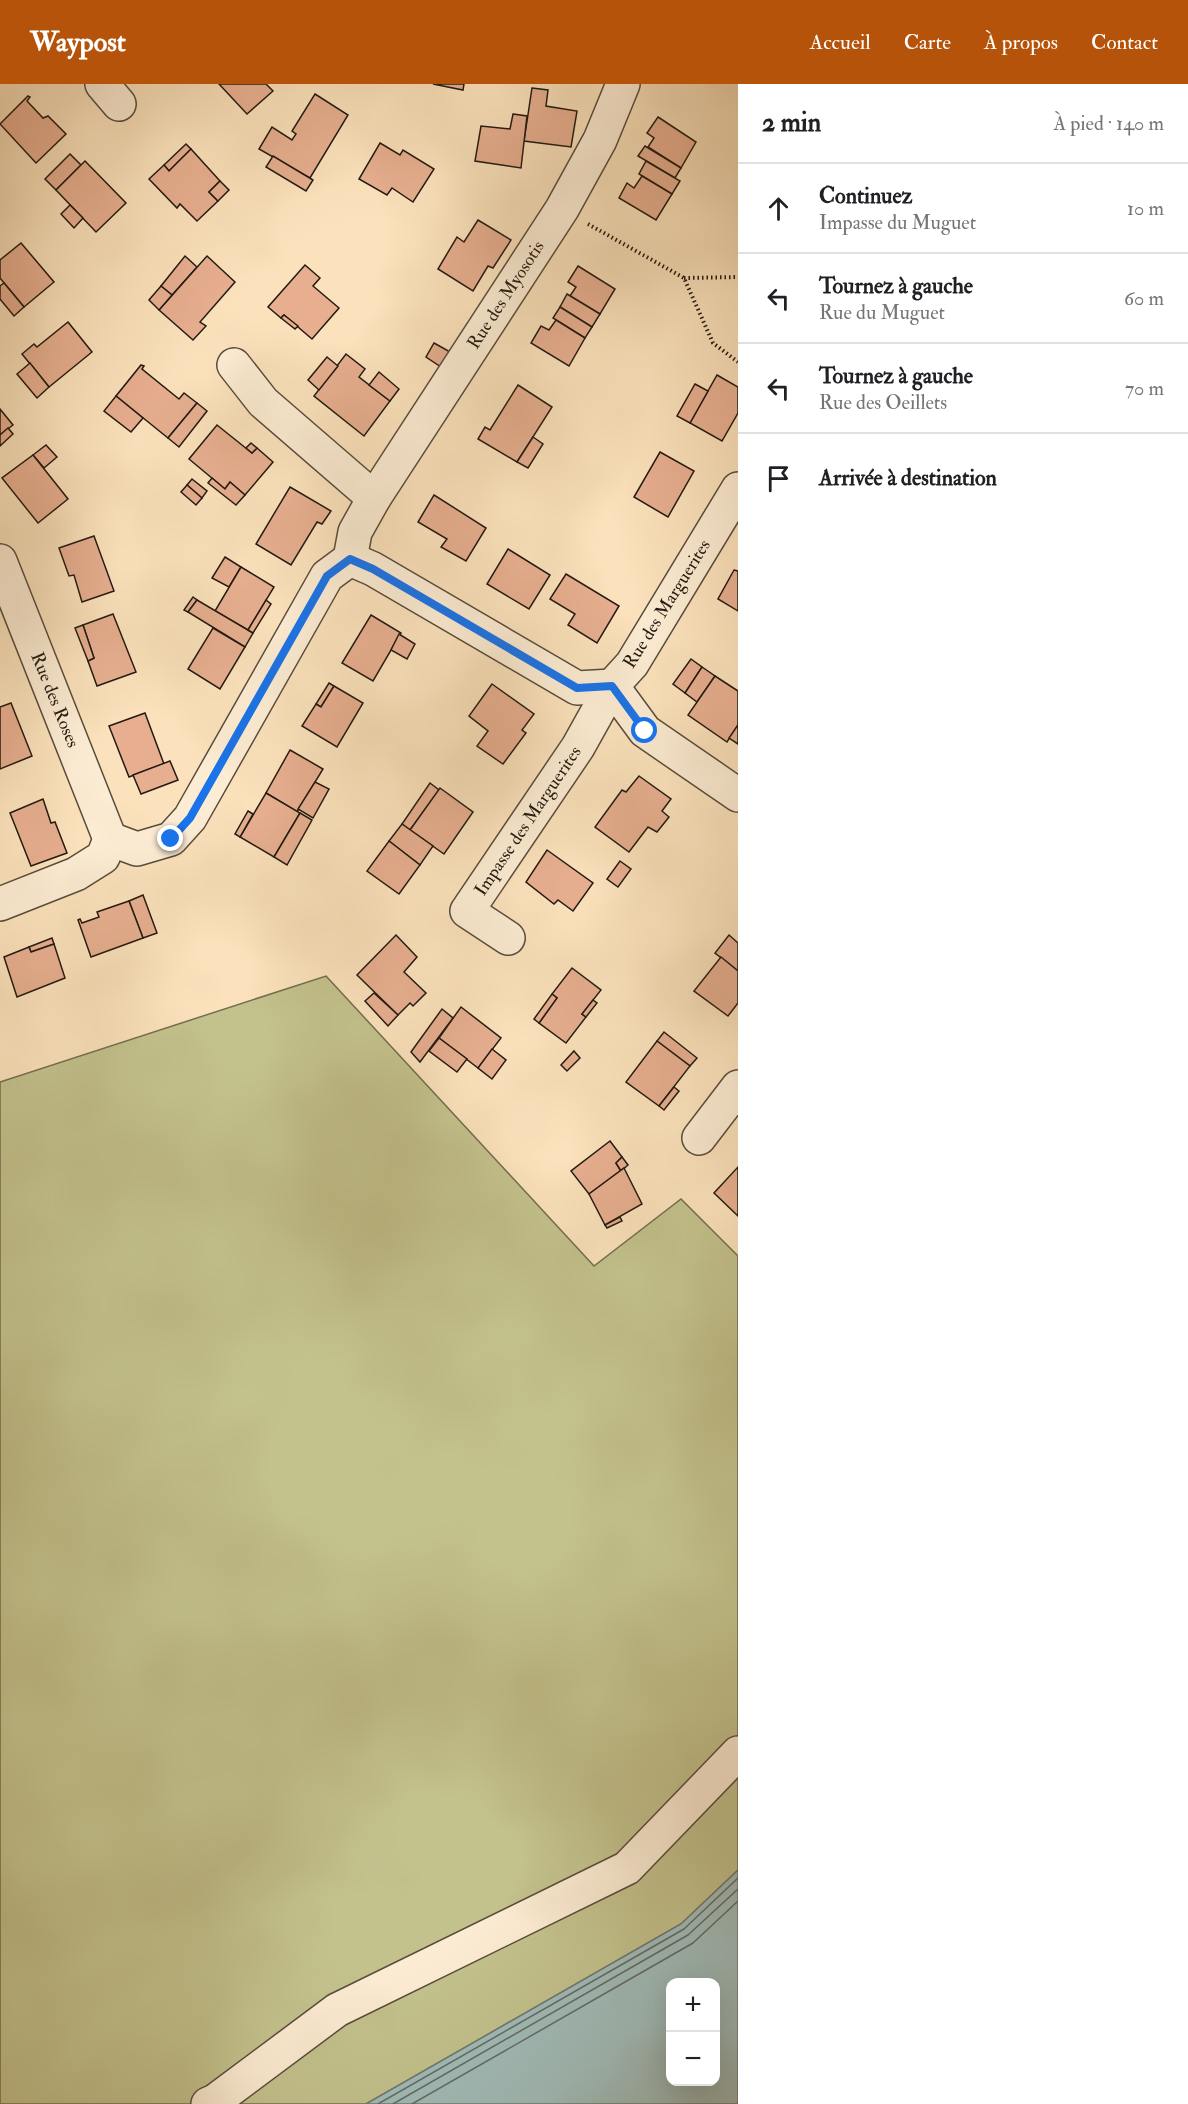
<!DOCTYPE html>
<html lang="fr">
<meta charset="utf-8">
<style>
body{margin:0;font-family:"IM FELL Double Pica",serif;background:#f6f6f6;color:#202124}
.controls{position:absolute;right:18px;bottom:18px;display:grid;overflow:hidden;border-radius:12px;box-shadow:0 6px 24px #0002}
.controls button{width:54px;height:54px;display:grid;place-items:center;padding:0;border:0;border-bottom:2px solid #e0e0e0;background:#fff;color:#202124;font:30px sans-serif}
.stop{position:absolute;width:18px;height:18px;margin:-14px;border:4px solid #1a73e8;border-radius:50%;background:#fff}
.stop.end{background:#1a73e8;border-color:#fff;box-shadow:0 2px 6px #0008}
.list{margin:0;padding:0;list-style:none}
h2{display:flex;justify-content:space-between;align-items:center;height:78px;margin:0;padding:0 24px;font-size:26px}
h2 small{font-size:20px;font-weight:400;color:#757577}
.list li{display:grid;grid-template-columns:39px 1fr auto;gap:18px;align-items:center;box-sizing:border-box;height:90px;padding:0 24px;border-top:2px solid #e0e0e0}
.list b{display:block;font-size:22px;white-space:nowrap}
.list p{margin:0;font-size:20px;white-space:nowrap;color:#757577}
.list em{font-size:20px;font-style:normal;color:#757577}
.icon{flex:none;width:33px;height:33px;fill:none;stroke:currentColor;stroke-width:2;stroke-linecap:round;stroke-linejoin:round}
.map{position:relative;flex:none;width:738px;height:2020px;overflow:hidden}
header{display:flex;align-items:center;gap:36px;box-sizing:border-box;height:84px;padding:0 30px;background:#b45309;color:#fff}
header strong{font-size:28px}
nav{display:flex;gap:33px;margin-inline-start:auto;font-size:21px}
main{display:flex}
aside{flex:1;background:#fff}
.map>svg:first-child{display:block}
.green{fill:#c3c28d;stroke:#736e4f;stroke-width:1.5}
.water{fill:#a1bcb9;stroke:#6f7b76;stroke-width:1.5;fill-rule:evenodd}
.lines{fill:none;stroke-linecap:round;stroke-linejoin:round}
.shore{stroke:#626b65;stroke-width:1.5}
.building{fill:#e7af90;stroke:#231a11;stroke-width:1.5}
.minor-casing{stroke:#594c3c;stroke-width:36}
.path{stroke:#231a11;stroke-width:4;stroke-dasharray:1.5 3;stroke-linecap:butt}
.minor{stroke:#fcecd3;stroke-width:33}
.route{stroke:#1a73e8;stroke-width:8}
.labels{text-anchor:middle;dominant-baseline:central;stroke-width:4.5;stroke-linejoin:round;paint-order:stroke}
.street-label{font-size:18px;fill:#231a11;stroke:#fcecd3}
</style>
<header>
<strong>Waypost</strong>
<nav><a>Accueil</a><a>Carte</a><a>À propos</a><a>Contact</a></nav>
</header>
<main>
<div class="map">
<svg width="738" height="2020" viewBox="0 0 738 2020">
<rect width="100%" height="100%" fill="#fbe2bc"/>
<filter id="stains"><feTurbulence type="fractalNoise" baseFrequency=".00333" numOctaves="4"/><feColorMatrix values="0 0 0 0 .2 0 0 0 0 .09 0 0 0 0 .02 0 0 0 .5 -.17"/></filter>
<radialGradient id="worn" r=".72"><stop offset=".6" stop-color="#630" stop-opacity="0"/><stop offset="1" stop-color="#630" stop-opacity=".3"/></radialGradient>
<polygon class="green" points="326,892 594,1182 681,1115 738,1172 738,1786 681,1840 366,2020 0,2020 0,998"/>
<path class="water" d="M738 1786V2020H366L681 1840ZM670 1898H716V1998H670Z"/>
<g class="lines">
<g class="shore">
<polyline points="378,2020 684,1845 738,1794"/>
<polyline points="393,2020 688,1851 738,1805"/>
<polyline points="412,2020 693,1859 738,1817"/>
</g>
</g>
<g class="building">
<polygon points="219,0 266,0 273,7 247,30"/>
<polygon points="433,0 464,0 463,6"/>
<polygon points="532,4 548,6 546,22 577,27 571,63 524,57"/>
<polygon points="315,10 348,31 310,94 259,65 272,43 292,56 296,50 292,47"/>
<polygon points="28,12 30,13 27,17 43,34 48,32 66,50 36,79 0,40"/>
<polygon points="513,30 527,32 521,84 475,77 481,42 510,45"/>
<polygon points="658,33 696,58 681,84 648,63 654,54 647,49"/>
<polygon points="380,59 400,71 403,66 434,85 413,118 392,104 387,111 359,95"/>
<polygon points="186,60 191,65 169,87 164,81"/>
<polygon points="645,62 681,84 675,94 638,72"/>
<polygon points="191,65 220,97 209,108 218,117 197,137 180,120 177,124 149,95 164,81 169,87"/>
<polygon points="70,70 81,81 56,106 45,95"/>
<polygon points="273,72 313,96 306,107 266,83"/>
<polygon points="85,77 126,119 96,148 56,106"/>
<polygon points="646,77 680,97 672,110 639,90"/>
<polygon points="642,92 672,110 656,136 619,114 627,99 634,104"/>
<polygon points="220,97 229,106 218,117 209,108"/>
<polygon points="70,121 83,134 74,144 61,130"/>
<polygon points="478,136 511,156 493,184 488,182 473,207 438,185 457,153 464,158"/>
<polygon points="21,159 54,198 24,223 0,194 0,176"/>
<polygon points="185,172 197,183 172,211 161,202"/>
<polygon points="207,172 235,198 200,238 206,242 193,256 159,226"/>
<polygon points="305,181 320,194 313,202 339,224 312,255 284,231 281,234 268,223"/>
<polygon points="578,182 615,205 600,230 570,212 576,203 568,198"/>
<polygon points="4,199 24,223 14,232 0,215 0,202"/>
<polygon points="161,202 172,211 159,226 149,216"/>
<polygon points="567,210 600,230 592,243 560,223"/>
<polygon points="560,223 592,243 585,254 553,234"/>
<polygon points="284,231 298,242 295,245 281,234"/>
<polygon points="556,236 585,254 569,282 531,259 541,242 549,246"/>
<polygon points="68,238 92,268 49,303 22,270 34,260 37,263"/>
<polygon points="434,259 452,269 441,283 426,273"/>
<polygon points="346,270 365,285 359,293 390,317 364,352 314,312"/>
<polygon points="327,273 338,282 319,306 308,296"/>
<polygon points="30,279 49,303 37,314 17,290"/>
<polygon points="141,281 144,282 142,285 179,315 184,309 197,319 168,354 116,312"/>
<polygon points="379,288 399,305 390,317 369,301"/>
<polygon points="717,291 738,303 738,329 722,357 690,339"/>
<polygon points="695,300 708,307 690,339 677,332"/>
<polygon points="518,301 552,323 517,378 478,355 485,343 490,346"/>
<polygon points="116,312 143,334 131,348 104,327"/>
<polygon points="197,319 207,327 179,363 168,354"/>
<polygon points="0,325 13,341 0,351"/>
<polygon points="217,341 252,369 257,364 273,378 245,411 230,398 225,405 189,375"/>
<polygon points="8,344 13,350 0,362 0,351"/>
<polygon points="533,353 543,360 528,384 517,378"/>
<polygon points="251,359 257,364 252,369 246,364"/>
<polygon points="46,361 57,373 44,384 33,371"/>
<polygon points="660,368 694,387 668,433 634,413"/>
<polygon points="33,371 68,415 38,439 2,394"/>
<polygon points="212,394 225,405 230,398 245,411 236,421 208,399"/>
<polygon points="192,395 207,407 202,414 187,401"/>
<polygon points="187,401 202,414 196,421 181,408"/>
<polygon points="290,403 331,427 322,440 317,438 291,481 256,460"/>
<polygon points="434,411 486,444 466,477 441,463 447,455 418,438"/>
<polygon points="94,452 114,507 82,518 74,491 69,492 59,464"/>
<polygon points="508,465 550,491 529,525 487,500"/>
<polygon points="225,473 241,483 229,503 212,494"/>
<polygon points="241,483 274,503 248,546 215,527"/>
<polygon points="734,486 738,487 738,527 718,515"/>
<polygon points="566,490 619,522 597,559 568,541 575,530 550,515"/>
<polygon points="193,513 197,516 188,528 184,526"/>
<polygon points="197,516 253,549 245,563 188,528"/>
<polygon points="266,516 271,520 253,549 248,546"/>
<polygon points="113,530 136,588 97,602 88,577 94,574 83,541"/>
<polygon points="371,531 401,549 373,597 342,579"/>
<polygon points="83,541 94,574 88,577 75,544"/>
<polygon points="213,544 245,563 220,605 188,585"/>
<polygon points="399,550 415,560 407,575 391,566"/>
<polygon points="691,575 702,583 685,609 673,600"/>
<polygon points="702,583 715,592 697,618 685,609"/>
<polygon points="715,592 738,607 738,641 727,658 688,631"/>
<polygon points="329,599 334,602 321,623 316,620"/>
<polygon points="492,600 534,630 522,646 526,649 503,680 477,662 488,647 469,632"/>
<polygon points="334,602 363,619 337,663 302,642 316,620 321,623"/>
<polygon points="11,619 32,672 0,685 0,623"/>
<polygon points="145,629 164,680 129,693 109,642"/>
<polygon points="738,641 738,660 729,654"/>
<polygon points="290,666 323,685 297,728 266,709"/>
<polygon points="170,677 178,696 141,710 133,691"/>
<polygon points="639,692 671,715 662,727 669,733 657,748 648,743 629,768 595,743 622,706 626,708"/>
<polygon points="315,698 329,705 313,734 298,725"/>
<polygon points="430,699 439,706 410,746 402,740"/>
<polygon points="440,704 473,728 444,770 410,746"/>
<polygon points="266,709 300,729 274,773 240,753"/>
<polygon points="43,715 51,739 55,738 67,769 31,782 10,729"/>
<polygon points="248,727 253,730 240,753 235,750"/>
<polygon points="300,729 312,736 287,781 274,773"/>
<polygon points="402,740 433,762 420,781 389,757"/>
<polygon points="389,757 420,781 399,810 367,787"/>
<polygon points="547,766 593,799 573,827 558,816 554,820 526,798"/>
<polygon points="620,777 631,785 618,803 607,795"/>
<polygon points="143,811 157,849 143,854 129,817"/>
<polygon points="129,817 143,854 91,873 78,836 80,835 82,839 99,833 97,828"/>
<polygon points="396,851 417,873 404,888 426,909 413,922 410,919 398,931 357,891"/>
<polygon points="729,851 738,859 738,887 715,869"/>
<polygon points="52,854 54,860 31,868 29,863"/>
<polygon points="54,860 65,894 17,913 4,873 29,863 31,868"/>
<polygon points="721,873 738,887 738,919 728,932 694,907"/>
<polygon points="572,884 601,906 582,930 586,933 566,959 539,939 557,914 552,910"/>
<polygon points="374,909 398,931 388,942 365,917"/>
<polygon points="552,910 557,914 539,939 534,935"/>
<polygon points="593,916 597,919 586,933 582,930"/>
<polygon points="461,923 501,954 478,984 439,954"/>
<polygon points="442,925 453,934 420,978 411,968"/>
<polygon points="664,948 697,974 690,982 657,957"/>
<polygon points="439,954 467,975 457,988 429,967"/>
<polygon points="657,957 690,982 659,1022 626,998"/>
<polygon points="492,965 506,976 492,995 478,984"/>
<polygon points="574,967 580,974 567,987 561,981"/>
<polygon points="674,1003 679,1007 664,1026 659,1022"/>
<polygon points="610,1057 622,1073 616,1079 621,1087 589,1110 571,1087"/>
<polygon points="622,1073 628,1081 621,1087 616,1079"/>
<polygon points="738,1083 738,1132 714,1109"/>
<polygon points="624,1084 642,1120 605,1141 589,1110"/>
<polygon points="620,1133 622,1137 607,1144 605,1141"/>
</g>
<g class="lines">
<g class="minor-casing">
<g id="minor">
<polyline points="102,0 119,20"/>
<polyline points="234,281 263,318 374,414"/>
<polyline points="350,475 355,448 374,414 562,125 600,56 623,0"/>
<polyline points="350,475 373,485 577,604 612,602"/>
<polyline points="0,477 110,755"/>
<polyline points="612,602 645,647 738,711"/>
<polyline points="0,820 76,790 103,773 110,755 137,765 171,755 190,734 327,492 350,475"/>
<polyline points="508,854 467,827 578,663 612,602 632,580 738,405"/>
<polyline points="699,1054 738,1003"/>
<polyline points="208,2020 215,2017 337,1926 627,1784 738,1669"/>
</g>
</g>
<g class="path">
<polyline points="588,140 684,194 713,259 738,278"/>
<polyline points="684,194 738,193"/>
</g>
<use href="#minor" class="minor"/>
</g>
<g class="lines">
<polyline class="route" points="171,755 190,734 327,492 350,475 373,485 577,604 612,602 645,647"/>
</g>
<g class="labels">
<g class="street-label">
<text transform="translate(506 211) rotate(-57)">Rue des Myosotis</text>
<text transform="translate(667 520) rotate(-58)">Rue des Marguerites</text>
<text transform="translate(55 616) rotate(68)">Rue des Roses</text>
<text transform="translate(528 737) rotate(-56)">Impasse des Marguerites</text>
</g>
</g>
<rect width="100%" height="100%" filter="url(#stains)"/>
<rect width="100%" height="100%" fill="url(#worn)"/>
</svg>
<div class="controls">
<button>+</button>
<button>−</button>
</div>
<div class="stop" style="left:645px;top:647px"></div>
<div class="stop end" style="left:171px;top:755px"></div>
</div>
<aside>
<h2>2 min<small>À pied · 140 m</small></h2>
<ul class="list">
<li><svg class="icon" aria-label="ahead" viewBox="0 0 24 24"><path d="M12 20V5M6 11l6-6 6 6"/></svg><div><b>Continuez</b><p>Impasse du Muguet</p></div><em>10 m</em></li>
<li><svg class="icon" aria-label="left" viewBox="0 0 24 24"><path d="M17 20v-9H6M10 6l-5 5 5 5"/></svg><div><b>Tournez à gauche</b><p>Rue du Muguet</p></div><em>60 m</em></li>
<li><svg class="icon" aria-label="left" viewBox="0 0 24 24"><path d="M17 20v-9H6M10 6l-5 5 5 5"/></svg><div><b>Tournez à gauche</b><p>Rue des Oeillets</p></div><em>70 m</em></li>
<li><svg class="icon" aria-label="arrive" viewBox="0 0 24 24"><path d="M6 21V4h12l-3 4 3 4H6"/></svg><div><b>Arrivée à destination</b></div></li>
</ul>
</aside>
</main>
